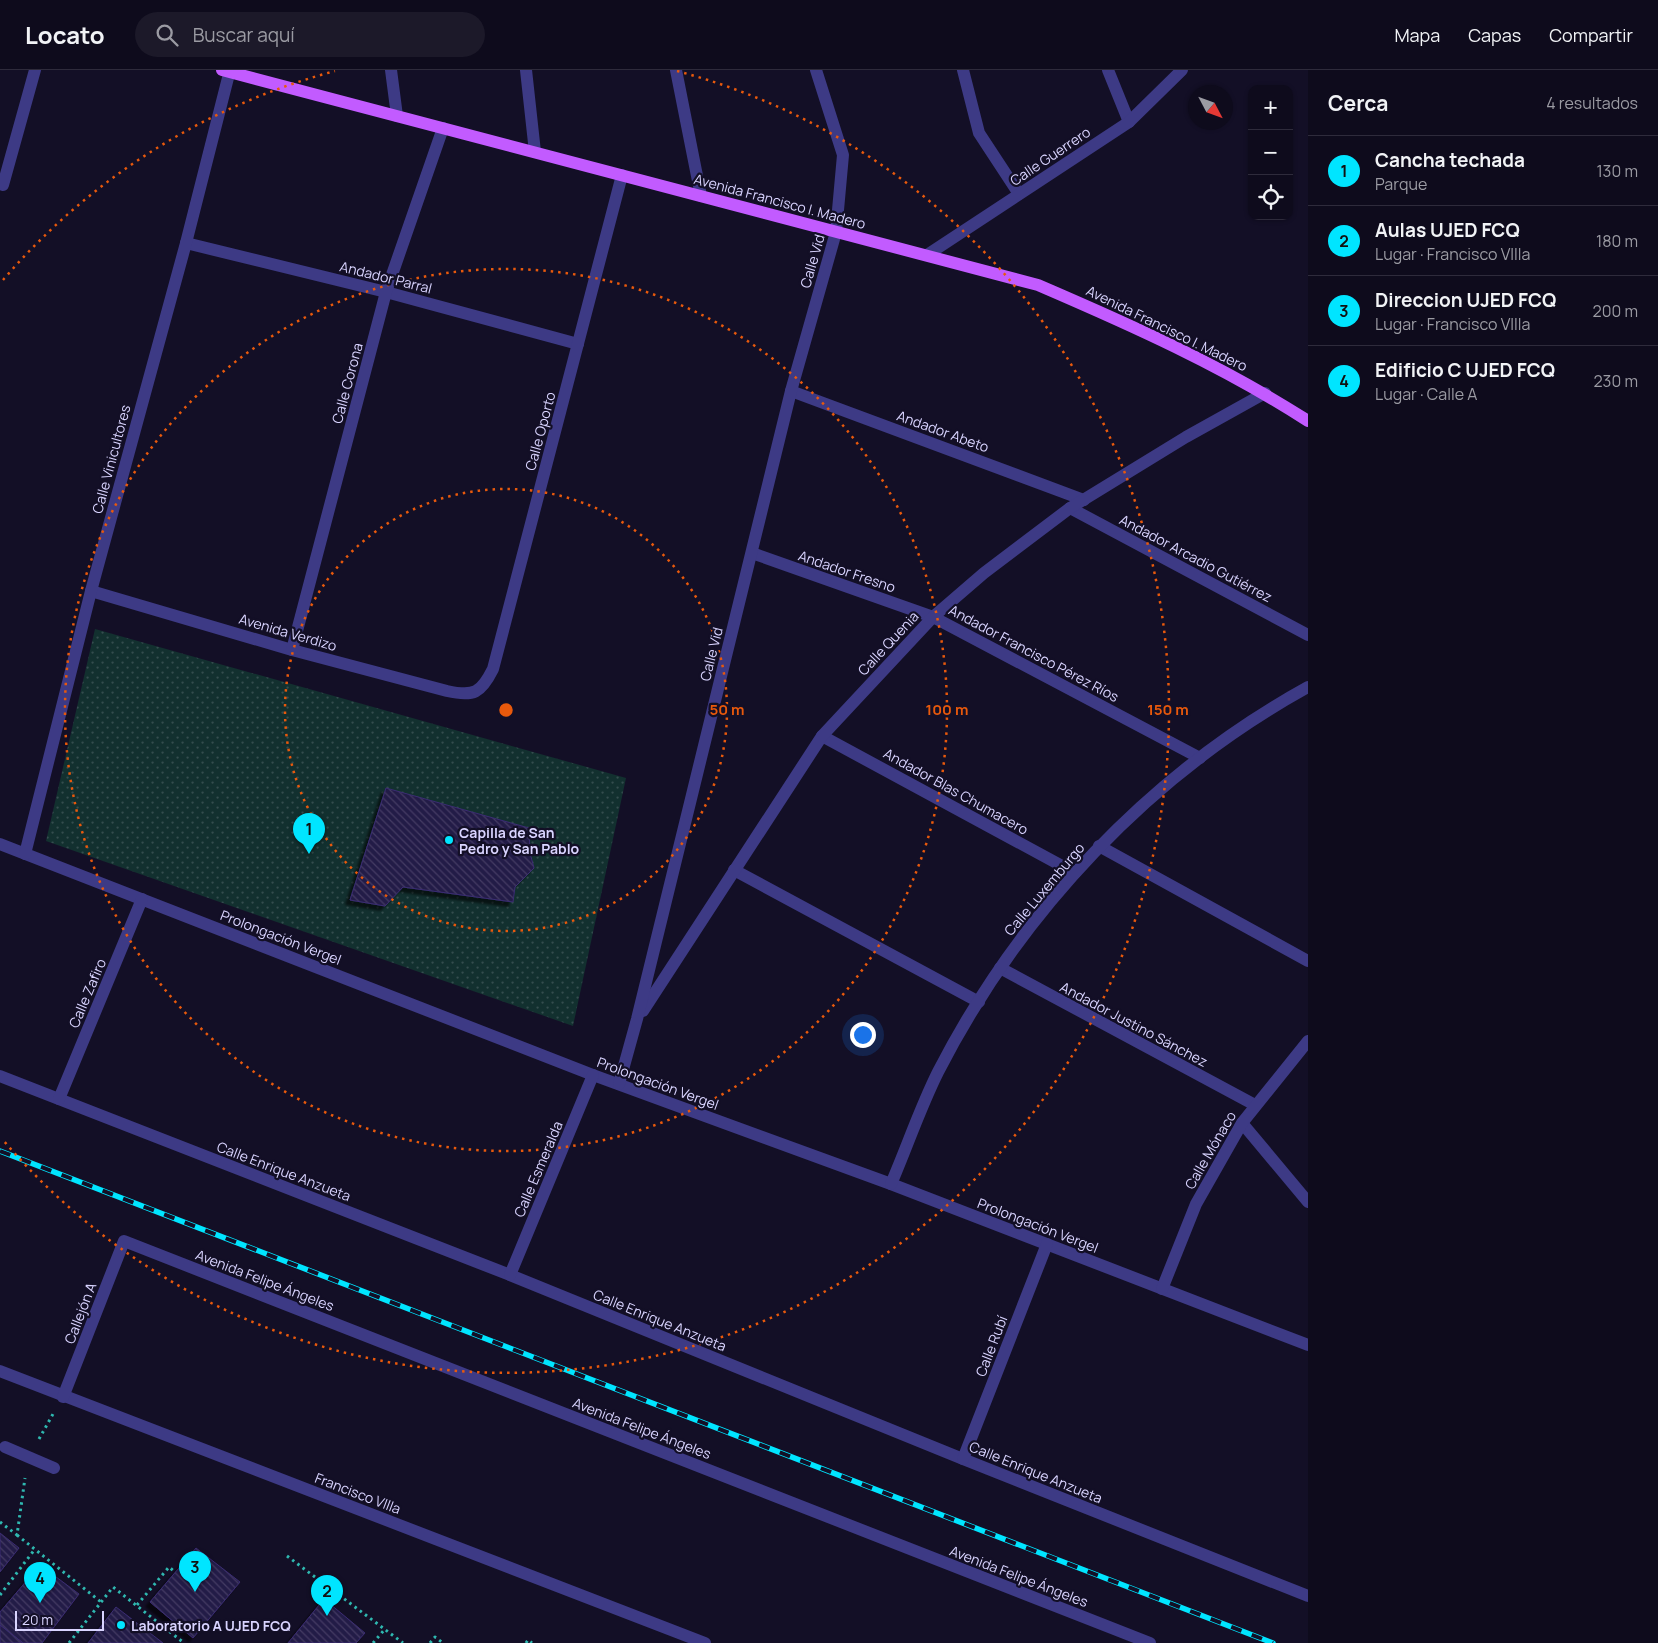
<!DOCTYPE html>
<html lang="es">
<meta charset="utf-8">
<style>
body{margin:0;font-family:Manrope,sans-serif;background:#1c1929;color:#f1f3f6}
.controls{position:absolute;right:15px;top:15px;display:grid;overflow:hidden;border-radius:10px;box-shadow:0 1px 4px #0004}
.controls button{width:45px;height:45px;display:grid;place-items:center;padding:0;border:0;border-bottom:1px solid #2e2b3b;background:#0e0b1c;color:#f1f3f6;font:25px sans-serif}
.compass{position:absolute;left:1188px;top:15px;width:45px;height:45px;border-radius:50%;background:#0e0b1c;box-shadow:0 1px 4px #0004;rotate:131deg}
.scale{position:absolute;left:15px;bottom:12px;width:89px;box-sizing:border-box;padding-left:5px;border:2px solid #d9d4ff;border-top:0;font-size:14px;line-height:18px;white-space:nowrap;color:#d9d4ff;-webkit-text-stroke:4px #130f26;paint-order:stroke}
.you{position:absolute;left:862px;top:964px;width:18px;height:18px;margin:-12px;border:4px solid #fff;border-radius:50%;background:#1a73e8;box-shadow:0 0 0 8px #1a73e833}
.badge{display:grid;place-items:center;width:32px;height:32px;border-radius:50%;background:#00e5ff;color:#111;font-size:16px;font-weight:700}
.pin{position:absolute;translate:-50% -41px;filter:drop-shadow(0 1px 2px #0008)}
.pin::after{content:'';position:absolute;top:26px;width:18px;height:15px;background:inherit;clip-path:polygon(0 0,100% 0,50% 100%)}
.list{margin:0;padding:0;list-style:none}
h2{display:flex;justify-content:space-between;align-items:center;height:65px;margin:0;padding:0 20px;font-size:21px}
h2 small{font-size:16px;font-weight:400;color:#9b9ba3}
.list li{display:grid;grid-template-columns:32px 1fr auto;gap:15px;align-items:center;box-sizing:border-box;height:70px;padding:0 20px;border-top:1px solid #2e2b3b}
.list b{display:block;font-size:19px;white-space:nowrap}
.list p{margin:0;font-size:16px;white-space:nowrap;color:#9b9ba3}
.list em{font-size:16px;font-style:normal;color:#9b9ba3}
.icon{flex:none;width:28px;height:28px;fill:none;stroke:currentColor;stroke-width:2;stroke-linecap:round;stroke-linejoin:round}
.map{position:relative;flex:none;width:1308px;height:1573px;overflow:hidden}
header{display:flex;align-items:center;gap:30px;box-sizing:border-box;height:70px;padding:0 25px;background:#0e0b1c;border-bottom:1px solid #2e2b3b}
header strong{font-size:24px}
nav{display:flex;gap:28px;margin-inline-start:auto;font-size:18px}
.search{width:350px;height:45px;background:#1c1929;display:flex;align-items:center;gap:12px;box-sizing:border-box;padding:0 18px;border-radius:28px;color:#9b9ba3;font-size:19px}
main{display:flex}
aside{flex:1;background:#0e0b1c}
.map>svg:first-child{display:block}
.park{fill:url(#park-dots)}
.building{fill:url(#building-back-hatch);stroke:#3b2d73;filter:url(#shadow)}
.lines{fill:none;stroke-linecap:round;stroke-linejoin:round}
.path{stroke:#2fb8b0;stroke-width:3;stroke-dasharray:2.5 4;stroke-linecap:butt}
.minor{stroke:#3d3a85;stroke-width:12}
.major{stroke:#c25bff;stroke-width:12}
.rail-casing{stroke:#00e5ff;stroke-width:5.5}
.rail{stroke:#130f26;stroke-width:4;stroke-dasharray:11;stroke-linecap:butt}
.ring{fill:none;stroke:#e8590c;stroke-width:2.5;stroke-dasharray:2.5 5}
.poi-dot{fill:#00e5ff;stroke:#130f26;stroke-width:2}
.labels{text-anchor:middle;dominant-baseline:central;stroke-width:4.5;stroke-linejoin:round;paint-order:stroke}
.street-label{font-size:14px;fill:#d9d4ff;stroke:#130f26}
.poi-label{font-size:14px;font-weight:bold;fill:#d9d4ff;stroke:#130f26;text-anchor:start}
.centre{fill:#e8590c;stroke:#130f26;stroke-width:2.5}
.ring-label{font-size:15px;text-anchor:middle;font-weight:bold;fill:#e8590c;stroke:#130f26;stroke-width:4.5;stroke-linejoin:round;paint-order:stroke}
</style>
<header>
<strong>Locato</strong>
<div class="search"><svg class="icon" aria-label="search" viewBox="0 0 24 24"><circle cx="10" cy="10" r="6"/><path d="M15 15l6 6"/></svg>Buscar aquí</div>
<nav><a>Mapa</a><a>Capas</a><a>Compartir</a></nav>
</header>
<main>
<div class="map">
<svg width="1308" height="1573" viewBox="0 0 1308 1573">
<defs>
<pattern id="park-dots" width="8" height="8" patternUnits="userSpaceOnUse" patternTransform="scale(1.25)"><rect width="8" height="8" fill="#12302f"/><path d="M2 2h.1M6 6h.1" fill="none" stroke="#344d4e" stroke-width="1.8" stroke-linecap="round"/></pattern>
<pattern id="building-back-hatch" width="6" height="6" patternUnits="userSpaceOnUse" patternTransform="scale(1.25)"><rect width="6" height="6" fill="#241b47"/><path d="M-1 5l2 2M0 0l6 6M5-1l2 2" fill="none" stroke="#433b63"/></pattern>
<filter id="shadow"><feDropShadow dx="-4.5" dy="4.5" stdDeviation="1" flood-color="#0009"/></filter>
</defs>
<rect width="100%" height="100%" fill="#130f26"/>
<polygon class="park" points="95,559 626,708 573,956 46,771"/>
<g class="building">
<polygon points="386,718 529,758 530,783 534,798 515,817 513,832 403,817 385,836 350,830"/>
<polygon points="0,1463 19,1478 0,1502"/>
<polygon points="196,1478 240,1512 193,1568 150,1532"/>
<polygon points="40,1495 79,1524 42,1573 23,1573 0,1555 0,1542"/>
<polygon points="324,1529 365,1563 356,1573 288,1573"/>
<polygon points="116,1537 163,1573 88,1573"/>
<polygon points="0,1555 23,1573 0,1573"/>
</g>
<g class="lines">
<g class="path">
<polyline points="39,1369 53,1344"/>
<polyline points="0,1452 17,1465 25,1408"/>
<polyline points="17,1465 101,1532"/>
<polyline points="287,1486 403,1573"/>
<polyline points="0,1525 35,1479"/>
<polyline points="137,1535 169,1497 175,1502"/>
<polyline points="69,1573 113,1517 184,1573"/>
<polyline points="373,1573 385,1559"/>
<polyline points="430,1573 435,1567 443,1573"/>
<polyline points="526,1573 528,1570 532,1573"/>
</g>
<g class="minor">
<polyline points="391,0 397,46"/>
<polyline points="526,0 535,82"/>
<polyline points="676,0 701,126"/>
<polyline points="963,0 979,63 1019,124"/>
<polyline points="1108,0 1129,52"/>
<polyline points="3,115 35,0"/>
<polyline points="186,173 386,222 578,274"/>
<polyline points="927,185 1129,52 1182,0"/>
<polyline points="791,321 1084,430"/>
<polyline points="1070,438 1308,565"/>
<polyline points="752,483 933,547 1200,688"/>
<path d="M91 521 292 580 447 621C474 627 481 623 493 599L622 105"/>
<polyline points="292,580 386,222 443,58"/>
<polyline points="822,666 1075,803"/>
<polyline points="0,774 593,1005 891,1114 1308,1275"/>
<polyline points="1099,776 1308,891"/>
<polyline points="25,784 91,521 186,173 230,0"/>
<polyline points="734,800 979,932"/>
<polyline points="1000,898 1255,1035"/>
<polyline points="643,941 822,666 933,547 984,503 1070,438 1186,367 1265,323"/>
<polyline points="0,1006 510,1205 963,1389 1308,1526"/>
<polyline points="619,1014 637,949 791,321 836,162 843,85 816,0"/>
<polyline points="59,1029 142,829"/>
<polyline points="1242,1053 1308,1132"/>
<path d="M891 1114C907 1077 920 1038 938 1002 1020 842 1150 704 1308 617"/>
<polyline points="510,1205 593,1005"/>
<polyline points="1162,1219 1196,1134 1242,1053 1308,971"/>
<polyline points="0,1301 705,1573"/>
<polyline points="63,1327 124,1171 1150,1573"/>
<polyline points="5,1377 54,1398"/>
<polyline points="963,1389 1047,1174"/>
</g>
<path class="major" d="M222 0 1038 215C1131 255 1223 296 1308 351"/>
<g class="rail-casing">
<polyline id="rail" points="0,1081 1273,1573"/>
</g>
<use href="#rail" class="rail"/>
</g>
<g class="ring">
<circle cx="506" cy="640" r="221"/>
<circle cx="506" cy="640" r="441"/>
<path d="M3 210A662 662 0 0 1 335 1M677 1A662 662 0 1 1 3 1070"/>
</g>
<g class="poi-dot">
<circle cx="449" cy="770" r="5"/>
<circle cx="121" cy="1555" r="5"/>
</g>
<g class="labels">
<g class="street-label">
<text transform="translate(1050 86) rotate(-34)">Calle Guerrero</text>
<text transform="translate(780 131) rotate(15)">Avenida Francisco I. Madero</text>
<text transform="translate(812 191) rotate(-74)">Calle Vid</text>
<text transform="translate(386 207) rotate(14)">Andador Parral</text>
<text transform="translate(1167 258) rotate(26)">Avenida Francisco I. Madero</text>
<text transform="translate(347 313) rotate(-75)">Calle Corona</text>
<text transform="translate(540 361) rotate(-75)">Calle Oporto</text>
<text transform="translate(943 361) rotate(20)">Andador Abeto</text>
<text transform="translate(111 389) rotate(-75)">Calle Vinicultores</text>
<text transform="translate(1196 488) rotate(28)">Andador Arcadio Gutiérrez</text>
<text transform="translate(847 501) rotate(19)">Andador Fresno</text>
<text transform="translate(288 562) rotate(16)">Avenida Verdizo</text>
<text transform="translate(888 573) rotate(-47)">Calle Quenia</text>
<text transform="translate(1034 583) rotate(28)">Andador Francisco Pérez Ríos</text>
<text transform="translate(711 584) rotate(-76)">Calle Vid</text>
<text transform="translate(956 721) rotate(29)">Andador Blas Chumacero</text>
<text transform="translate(1044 819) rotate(-50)">Calle Luxemburgo</text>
<text transform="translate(281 867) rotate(21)">Prolongación Vergel</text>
<text transform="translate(87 923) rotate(-67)">Calle Zafiro</text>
<text transform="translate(1134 954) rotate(28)">Andador Justino Sánchez</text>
<text transform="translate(658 1013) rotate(20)">Prolongación Vergel</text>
<text transform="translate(1210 1080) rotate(-60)">Calle Mónaco</text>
<text transform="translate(538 1099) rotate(-67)">Calle Esmeralda</text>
<text transform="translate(284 1101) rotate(21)">Calle Enrique Anzueta</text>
<text transform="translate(1038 1155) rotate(21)">Prolongación Vergel</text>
<text transform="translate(265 1210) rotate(21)">Avenida Felipe Ángeles</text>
<text transform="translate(80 1243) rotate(-69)">Callejón A</text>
<text transform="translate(660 1250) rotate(22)">Calle Enrique Anzueta</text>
<text transform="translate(991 1276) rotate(-69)">Calle Rubí</text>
<text transform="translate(642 1358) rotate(21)">Avenida Felipe Ángeles</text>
<text transform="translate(1036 1402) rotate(22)">Calle Enrique Anzueta</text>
<text transform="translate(358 1423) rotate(21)">Francisco VIlla</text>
<text transform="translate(1019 1506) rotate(21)">Avenida Felipe Ángeles</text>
</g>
<g class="poi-label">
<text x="459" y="762">Capilla de San<tspan x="459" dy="16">Pedro y San Pablo</tspan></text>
<text x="131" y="1555">Laboratorio A UJED FCQ</text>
</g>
</g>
<circle cx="506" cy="640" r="8" class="centre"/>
<g class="ring-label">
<text x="727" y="645">50 m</text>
<text x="947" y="645">100 m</text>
<text x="1168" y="645">150 m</text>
</g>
</svg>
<div class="controls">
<button>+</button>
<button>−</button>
<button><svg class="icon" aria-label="locate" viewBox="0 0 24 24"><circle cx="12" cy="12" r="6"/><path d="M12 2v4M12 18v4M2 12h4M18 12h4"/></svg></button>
</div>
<svg class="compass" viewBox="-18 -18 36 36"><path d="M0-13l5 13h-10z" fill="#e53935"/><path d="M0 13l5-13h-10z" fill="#9b9ba3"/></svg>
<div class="scale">20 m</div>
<div class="you"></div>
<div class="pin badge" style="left:309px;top:784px">1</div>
<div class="pin badge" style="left:327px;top:1546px">2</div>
<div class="pin badge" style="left:195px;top:1522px">3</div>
<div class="pin badge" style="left:40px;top:1533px">4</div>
</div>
<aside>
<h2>Cerca<small>4 resultados</small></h2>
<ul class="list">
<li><span class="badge">1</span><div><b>Cancha techada</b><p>Parque</p></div><em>130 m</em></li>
<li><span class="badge">2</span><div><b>Aulas UJED FCQ</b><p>Lugar · Francisco VIlla</p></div><em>180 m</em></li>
<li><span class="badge">3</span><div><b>Direccion UJED FCQ</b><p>Lugar · Francisco VIlla</p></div><em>200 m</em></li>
<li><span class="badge">4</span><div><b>Edificio C UJED FCQ</b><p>Lugar · Calle A</p></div><em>230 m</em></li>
</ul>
</aside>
</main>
